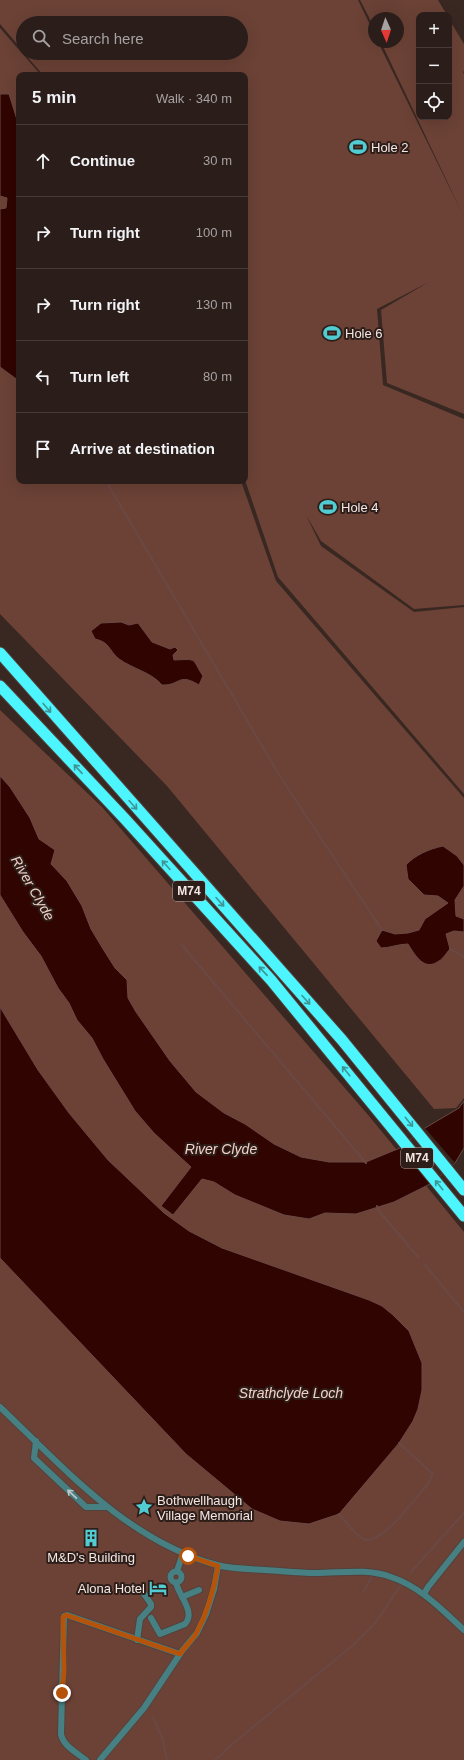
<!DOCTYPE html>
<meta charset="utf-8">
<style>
body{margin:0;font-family:Arial,sans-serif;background:#332623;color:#f1f3f6}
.controls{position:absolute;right:12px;top:12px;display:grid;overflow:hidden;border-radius:8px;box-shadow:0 4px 16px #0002}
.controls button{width:36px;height:36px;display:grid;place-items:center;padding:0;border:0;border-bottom:1px solid #473b39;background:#2b1d1a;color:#f1f3f6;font:20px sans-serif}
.compass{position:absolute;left:368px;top:12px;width:36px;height:36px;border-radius:50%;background:#2b1d1a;box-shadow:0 4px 16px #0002;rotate:177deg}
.stop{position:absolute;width:12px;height:12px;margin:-9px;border:3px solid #b45309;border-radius:50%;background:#fff}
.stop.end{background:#b45309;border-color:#fff;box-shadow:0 1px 4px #0008}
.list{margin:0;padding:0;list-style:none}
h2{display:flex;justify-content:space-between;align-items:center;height:52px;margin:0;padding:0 16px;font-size:17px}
h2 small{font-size:13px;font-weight:400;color:#a6a2a2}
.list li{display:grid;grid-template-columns:26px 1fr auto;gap:12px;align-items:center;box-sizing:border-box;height:72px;padding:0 16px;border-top:1px solid #473b39}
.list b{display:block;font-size:15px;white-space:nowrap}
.list em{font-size:13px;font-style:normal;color:#a6a2a2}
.icon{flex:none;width:22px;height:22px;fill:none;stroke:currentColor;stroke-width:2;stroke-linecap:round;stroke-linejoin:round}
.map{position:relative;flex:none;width:464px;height:1760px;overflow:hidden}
.search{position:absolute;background:#2b1d1a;box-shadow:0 4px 16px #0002;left:16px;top:16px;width:232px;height:44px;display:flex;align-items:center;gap:10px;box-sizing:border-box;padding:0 14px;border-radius:22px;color:#a6a2a2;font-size:15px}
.panel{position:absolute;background:#2b1d1a;box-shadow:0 4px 16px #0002;left:16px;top:72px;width:232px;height:412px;border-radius:8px}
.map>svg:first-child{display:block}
.green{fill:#6c4236}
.water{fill:#300400;stroke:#6a4844}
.pier{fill:#392722}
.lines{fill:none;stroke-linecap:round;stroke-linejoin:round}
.stream{stroke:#6a4844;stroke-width:2}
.street-casing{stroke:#53423d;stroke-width:8}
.highway-casing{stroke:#53423d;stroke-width:13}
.street{stroke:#478083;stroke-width:6}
.highway{stroke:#4df6fe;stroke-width:11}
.oneway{stroke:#3f9597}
.oneway2{stroke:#bfc8c7}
.route{stroke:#b45309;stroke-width:5}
.labels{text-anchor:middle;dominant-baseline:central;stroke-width:4;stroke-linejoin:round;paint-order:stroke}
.shield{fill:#2e1e19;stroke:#b8aba7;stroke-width:1}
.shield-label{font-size:12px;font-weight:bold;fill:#f3e7e4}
.poi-label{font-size:13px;fill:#f3e7e4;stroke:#2e1e19;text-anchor:start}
.water-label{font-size:14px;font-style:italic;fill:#f4d1c7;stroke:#2e1e19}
</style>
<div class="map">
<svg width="464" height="1760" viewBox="0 0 464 1760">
<rect width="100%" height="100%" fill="#392722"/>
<g class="green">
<polygon points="0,0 358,0 374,33 374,42 378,42 463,215 381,42 398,42 398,18 374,18 374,27 360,0 438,0 447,15 419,15 419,117 449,117 449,19 464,44 464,71 463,72 464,74 464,414 387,383 381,310 429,282 377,309 383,385 464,419 464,605 414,609 321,541 306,515 321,546 414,612 464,607 464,794 278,577 245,480 245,75 43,75 24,53 241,53 241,23 23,23 23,51 0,24"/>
<polygon points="0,28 41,75 19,75 19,481 241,481 276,581 464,798 464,1098 456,1108 434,1109 167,786 0,614"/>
<polygon points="0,710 102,807 369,1116 464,1232 464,1760 0,1760"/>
</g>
<g class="water">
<polygon points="0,94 9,94 19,126 19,381 0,367 0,209 6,208 7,198 0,196"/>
<path d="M121 622 129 625 138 623 152 642 170 649 175 647 178 650 173 655 174 660C199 659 191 658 203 676L199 685C178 672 180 686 162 685 151 672 133 669 119 659 109 651 110 642 95 639L91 631 101 623Z"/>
<polygon points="0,776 10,787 30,818 39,839 55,850 51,864 67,881 82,906 91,929 103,949 115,968 127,980 128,998 136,1012 170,1061 196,1092 224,1113 245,1124 274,1144 301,1157 329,1162 366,1162 400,1148 425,1128 459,1108 464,1101 464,1148 455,1163 430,1184 394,1202 356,1214 325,1213 309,1219 284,1215 235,1195 214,1182 202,1179 173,1215 161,1206 191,1167 154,1133 135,1111 103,1059 92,1038 77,1020 69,1003 58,988 41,956 23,932 0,895"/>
<path d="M443 846 457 856 464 865V886L455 900 456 916 464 919V932L454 931 446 934 450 949C447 952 443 959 439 961 424 972 415 955 408 944 398 944 390 948 381 948L376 941 382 930 395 934 408 933 419 930 425 919 448 903 438 896 424 895 408 879 406 865C415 855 429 849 443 846Z"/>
<polygon points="0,1007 38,1070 69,1113 108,1160 164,1213 189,1231 222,1248 369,1300 382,1306 393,1315 409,1331 422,1363 422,1390 418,1409 413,1421 399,1443 339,1514 309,1524 280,1521 252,1509 186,1454 0,1258"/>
</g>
<polygon class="pier" points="425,1128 455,1163 430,1184 400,1148"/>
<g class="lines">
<g class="stream">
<polyline points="106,481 281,778 382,930"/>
<polyline points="181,944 366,1163"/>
<polyline points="450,949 464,957"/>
<polyline points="377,1206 379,1211 419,1258"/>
<polyline points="425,1265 464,1312"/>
<path d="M339 1514C346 1522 354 1533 363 1539 380 1548 417 1496 428 1484L433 1474 399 1443"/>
<polyline points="411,1572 464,1513"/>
<polyline points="364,1591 372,1577"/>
<polyline points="153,1717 163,1740 166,1756 168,1760"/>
<polyline points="215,1760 236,1741 352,1646 377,1621 401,1585"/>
</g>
<g class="street-casing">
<g id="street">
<path d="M0 1407C65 1469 128 1541 217 1565 232 1569 249 1569 265 1570 282 1571 299 1573 316 1573 341 1573 367 1568 391 1577 421 1587 442 1610 464 1630"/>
<polyline points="36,1441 34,1458 86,1507 106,1507"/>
<polyline points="177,1571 183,1553"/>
<circle cx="176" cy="1577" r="5.5"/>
<polyline points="424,1594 428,1587 464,1542"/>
<polyline points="182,1597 199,1590"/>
<path d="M151 1618 160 1634 185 1624C196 1612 179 1596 176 1583"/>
<polyline points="137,1640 140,1619 151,1607 151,1604 142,1591"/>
<path d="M86 1760C77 1753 63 1746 61 1734L64 1616 67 1615 180 1654"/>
<polyline points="100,1760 144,1708 182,1651 197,1633 206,1614 214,1589 218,1566"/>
</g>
</g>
<g class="highway-casing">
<g id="highway">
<polyline points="0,653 342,1040 464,1190"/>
<polyline points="0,686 125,819 271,980 464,1216"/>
</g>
</g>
<use href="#street" class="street"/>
<use href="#highway" class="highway"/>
</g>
<defs><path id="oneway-shaft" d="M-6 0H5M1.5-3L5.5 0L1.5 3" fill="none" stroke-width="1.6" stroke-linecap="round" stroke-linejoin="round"/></defs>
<g class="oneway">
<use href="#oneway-shaft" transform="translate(47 708) rotate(49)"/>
<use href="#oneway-shaft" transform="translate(78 769) rotate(-133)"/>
<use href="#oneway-shaft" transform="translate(133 805) rotate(48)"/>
<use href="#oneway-shaft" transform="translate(166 865) rotate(-132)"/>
<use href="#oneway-shaft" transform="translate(220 902) rotate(48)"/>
<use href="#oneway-shaft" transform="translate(263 971) rotate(-133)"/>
<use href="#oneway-shaft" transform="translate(306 1000) rotate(48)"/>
<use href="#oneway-shaft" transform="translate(346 1071) rotate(-129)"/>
<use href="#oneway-shaft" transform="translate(409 1122) rotate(51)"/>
<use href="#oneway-shaft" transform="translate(439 1185) rotate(-129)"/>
</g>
<use class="oneway2" href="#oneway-shaft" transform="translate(72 1494) rotate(-137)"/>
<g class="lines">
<path class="route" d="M62 1693 64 1671 63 1617 66 1615 180 1654C185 1646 193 1640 197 1632 208 1611 214 1589 218 1566L188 1556"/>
</g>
<defs>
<g id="stadium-bare" transform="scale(1.38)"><path d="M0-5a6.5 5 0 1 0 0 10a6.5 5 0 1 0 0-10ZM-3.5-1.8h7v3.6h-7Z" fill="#51ccd2" stroke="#2e1e19" stroke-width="2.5" paint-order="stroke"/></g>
<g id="sight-bare" transform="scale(1.38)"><path d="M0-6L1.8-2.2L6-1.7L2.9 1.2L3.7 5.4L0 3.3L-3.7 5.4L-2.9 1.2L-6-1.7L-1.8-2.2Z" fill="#51ccd2" stroke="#2e1e19" stroke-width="2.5" paint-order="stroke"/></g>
<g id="building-bare" transform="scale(1.38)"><path d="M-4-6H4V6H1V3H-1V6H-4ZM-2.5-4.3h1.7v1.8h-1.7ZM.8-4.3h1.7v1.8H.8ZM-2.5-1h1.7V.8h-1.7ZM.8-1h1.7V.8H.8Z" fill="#51ccd2" stroke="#2e1e19" stroke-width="2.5" paint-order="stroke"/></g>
<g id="hotel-bare" transform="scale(1.38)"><path d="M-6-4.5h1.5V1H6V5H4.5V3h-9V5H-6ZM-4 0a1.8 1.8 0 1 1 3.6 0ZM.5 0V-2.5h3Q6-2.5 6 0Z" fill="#51ccd2" stroke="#2e1e19" stroke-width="2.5" paint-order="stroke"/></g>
</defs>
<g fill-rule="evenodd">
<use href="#stadium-bare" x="358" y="147"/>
<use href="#stadium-bare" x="332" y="333"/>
<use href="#stadium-bare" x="328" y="507"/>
<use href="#sight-bare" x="144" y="1507"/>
<use href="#building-bare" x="91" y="1538"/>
<use href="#hotel-bare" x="158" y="1588"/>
</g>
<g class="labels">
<g class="shield">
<rect x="173" y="881" width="32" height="20" rx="3"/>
<rect x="401" y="1148" width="32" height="20" rx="3"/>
</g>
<g class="shield-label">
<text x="189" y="891">M74</text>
<text x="417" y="1158">M74</text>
</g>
<g class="poi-label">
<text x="371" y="147">Hole 2</text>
<text x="345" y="333">Hole 6</text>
<text x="341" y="507">Hole 4</text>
<text x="157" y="1500">Bothwellhaugh<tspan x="157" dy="15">Village Memorial</tspan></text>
<text x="91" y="1557" text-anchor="middle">M&amp;D's Building</text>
<text x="145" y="1588" text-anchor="end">Alona Hotel</text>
</g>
<g class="water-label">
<text transform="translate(33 888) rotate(60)">River Clyde</text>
<text x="221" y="1149">River Clyde</text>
<text x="291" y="1393">Strathclyde Loch</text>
</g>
</g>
</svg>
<div class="controls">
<button>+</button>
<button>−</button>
<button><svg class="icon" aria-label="locate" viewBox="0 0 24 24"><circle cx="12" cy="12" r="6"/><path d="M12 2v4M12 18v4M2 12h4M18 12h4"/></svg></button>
</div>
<svg class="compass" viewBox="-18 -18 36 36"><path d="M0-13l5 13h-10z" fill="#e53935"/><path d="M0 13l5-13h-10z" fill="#a6a2a2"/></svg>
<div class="stop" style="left:188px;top:1556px"></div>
<div class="stop end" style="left:62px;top:1693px"></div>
<div class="search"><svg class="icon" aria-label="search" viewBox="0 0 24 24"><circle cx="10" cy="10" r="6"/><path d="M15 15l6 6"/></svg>Search here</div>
<section class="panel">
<h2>5 min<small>Walk · 340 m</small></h2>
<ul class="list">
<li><svg class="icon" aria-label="ahead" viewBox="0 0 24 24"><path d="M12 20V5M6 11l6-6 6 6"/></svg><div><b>Continue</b></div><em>30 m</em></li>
<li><svg class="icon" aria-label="right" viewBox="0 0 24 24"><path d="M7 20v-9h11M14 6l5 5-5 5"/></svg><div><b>Turn right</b></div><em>100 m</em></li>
<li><svg class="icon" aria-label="right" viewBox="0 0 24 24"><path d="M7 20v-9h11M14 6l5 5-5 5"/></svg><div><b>Turn right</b></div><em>130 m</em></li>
<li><svg class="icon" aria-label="left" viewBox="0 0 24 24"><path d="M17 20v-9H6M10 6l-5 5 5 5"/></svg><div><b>Turn left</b></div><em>80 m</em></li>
<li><svg class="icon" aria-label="arrive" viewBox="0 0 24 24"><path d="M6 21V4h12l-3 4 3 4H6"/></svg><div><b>Arrive at destination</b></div></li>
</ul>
</section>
</div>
